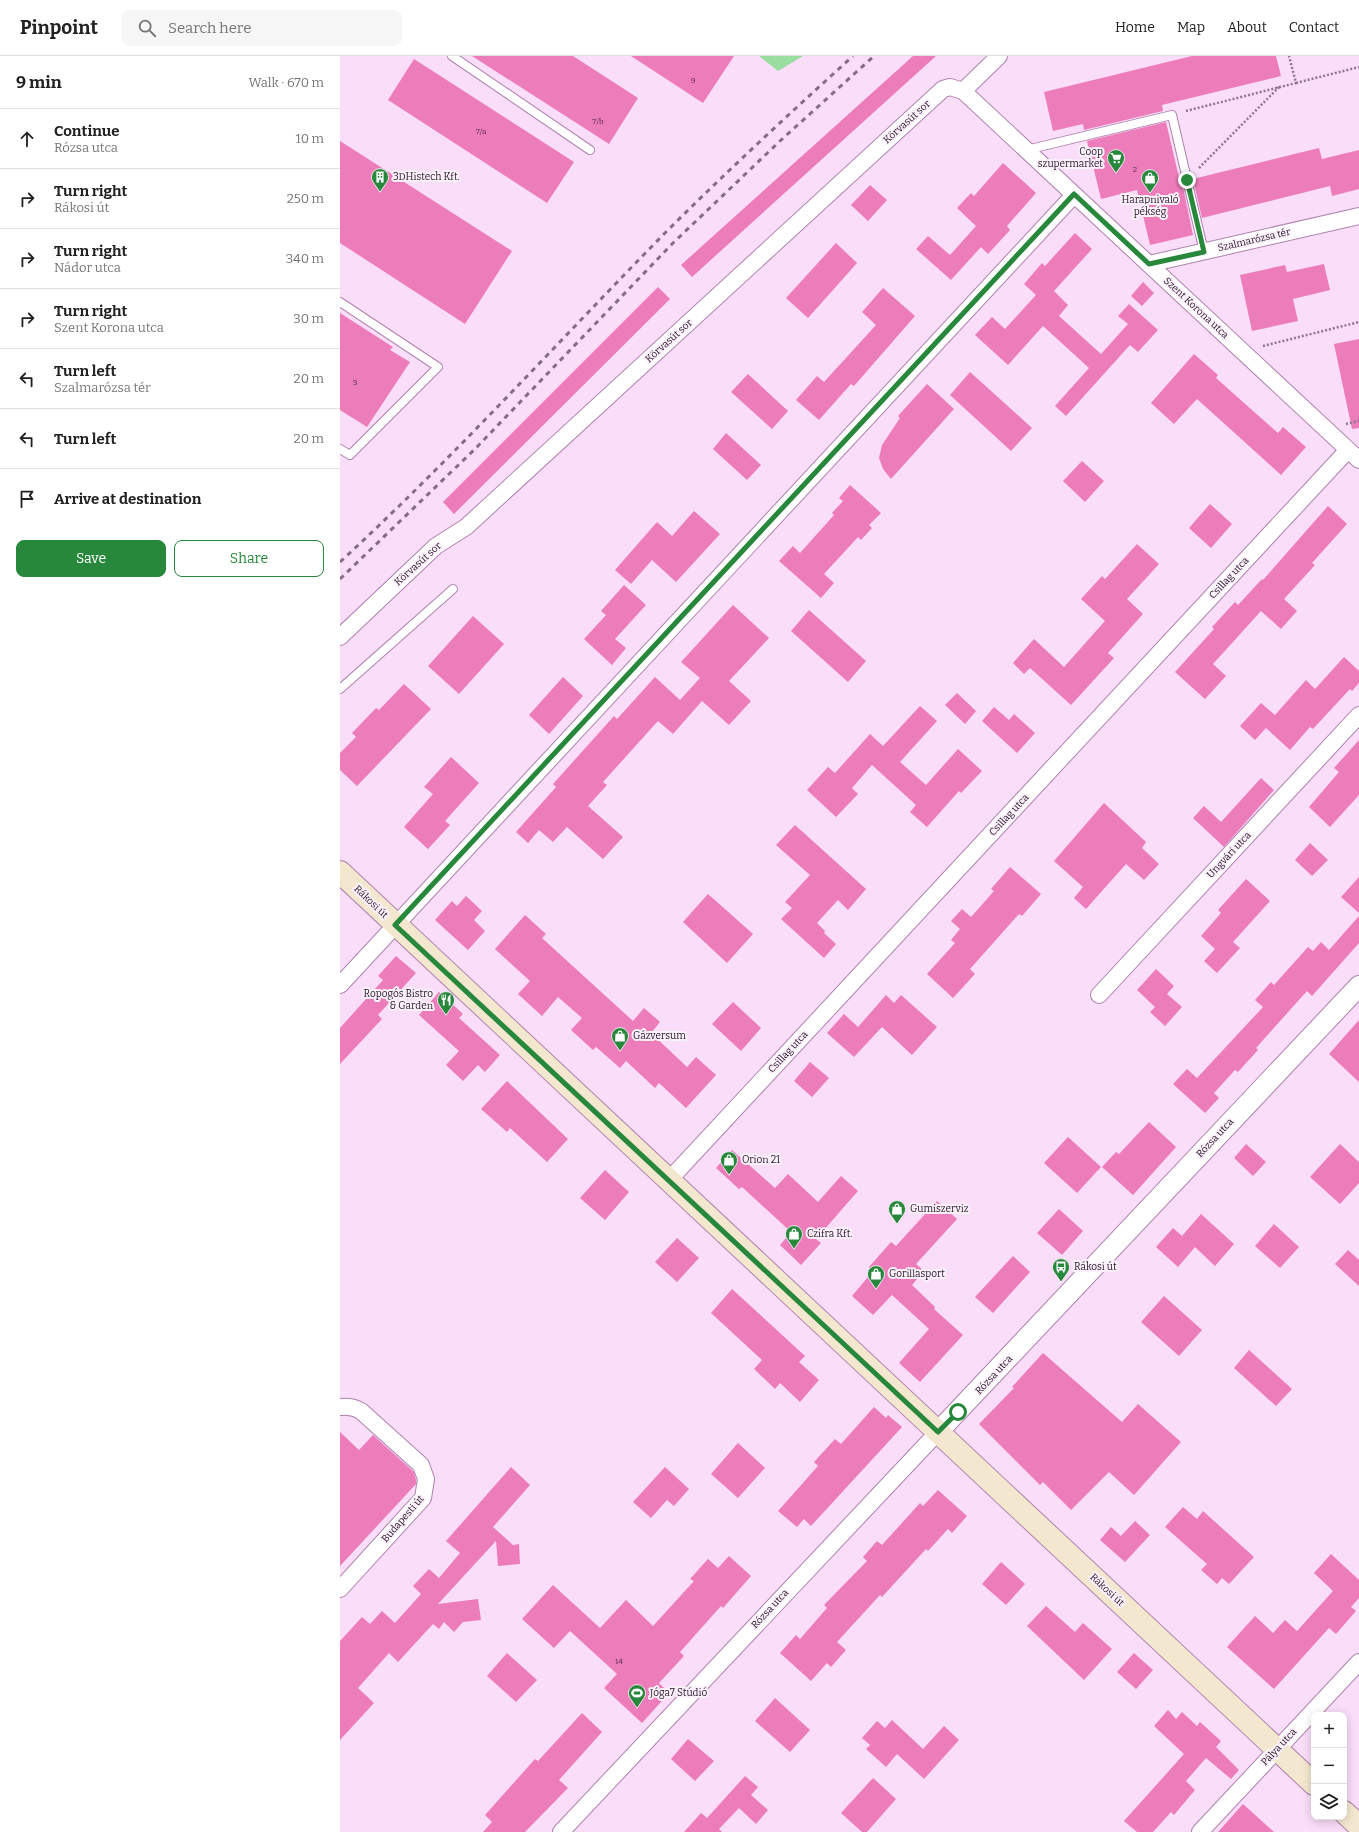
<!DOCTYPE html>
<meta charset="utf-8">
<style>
body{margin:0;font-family:Bitter,serif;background:#f6f6f6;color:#222}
.controls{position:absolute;right:12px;bottom:12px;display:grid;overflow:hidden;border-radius:8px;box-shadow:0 2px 10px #0003}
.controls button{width:36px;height:36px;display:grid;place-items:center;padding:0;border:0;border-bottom:1px solid #e0e0e0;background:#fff;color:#222;font:20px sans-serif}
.stop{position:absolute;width:12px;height:12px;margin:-9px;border:3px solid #27883c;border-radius:50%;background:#fff}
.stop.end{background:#27883c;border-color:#fff;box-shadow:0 1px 4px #0008}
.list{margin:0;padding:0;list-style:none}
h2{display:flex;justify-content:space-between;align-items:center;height:52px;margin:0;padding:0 16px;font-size:17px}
h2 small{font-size:13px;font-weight:400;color:#767676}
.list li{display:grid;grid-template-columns:26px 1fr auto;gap:12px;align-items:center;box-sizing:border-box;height:60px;padding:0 16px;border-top:1px solid #e0e0e0}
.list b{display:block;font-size:15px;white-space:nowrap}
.list p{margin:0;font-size:13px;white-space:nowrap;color:#767676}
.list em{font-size:13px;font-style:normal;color:#767676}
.actions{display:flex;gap:8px;padding:12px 16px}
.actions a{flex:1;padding:9px 0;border:1px solid #27883c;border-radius:8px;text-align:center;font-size:14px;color:#27883c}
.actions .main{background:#27883c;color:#fff}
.icon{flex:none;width:22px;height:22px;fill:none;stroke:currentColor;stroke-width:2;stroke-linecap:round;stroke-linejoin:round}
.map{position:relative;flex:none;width:1019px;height:1776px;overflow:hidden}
header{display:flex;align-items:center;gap:24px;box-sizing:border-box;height:56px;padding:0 20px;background:#fff;border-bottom:1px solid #e0e0e0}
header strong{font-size:19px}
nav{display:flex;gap:22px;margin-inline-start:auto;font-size:14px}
.search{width:280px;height:36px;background:#f6f6f6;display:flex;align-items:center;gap:10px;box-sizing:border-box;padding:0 14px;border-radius:8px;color:#767676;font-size:15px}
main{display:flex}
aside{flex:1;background:#fff}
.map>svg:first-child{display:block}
.green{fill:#99dd9f}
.building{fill:#ed7cbb}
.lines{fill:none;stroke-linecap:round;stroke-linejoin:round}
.service-casing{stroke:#ae82ae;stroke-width:10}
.minor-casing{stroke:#ae82ae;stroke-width:18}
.tertiary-casing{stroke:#ae82ae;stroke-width:22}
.secondary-casing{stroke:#ae82ae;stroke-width:24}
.path{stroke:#8e778e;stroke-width:2.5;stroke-dasharray:2 2;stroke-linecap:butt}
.service{stroke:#fff;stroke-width:8}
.minor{stroke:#fff;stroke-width:16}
.tertiary{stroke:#fff;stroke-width:20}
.secondary{stroke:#f3e8cf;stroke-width:22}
.rail{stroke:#846e84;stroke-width:3;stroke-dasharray:5 5;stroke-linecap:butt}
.route{stroke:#27883c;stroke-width:5}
.labels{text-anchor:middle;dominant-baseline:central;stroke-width:4;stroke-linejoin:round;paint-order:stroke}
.number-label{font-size:8px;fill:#58304c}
.street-label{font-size:10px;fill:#271627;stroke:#fbf1fb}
.poi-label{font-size:10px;fill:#271627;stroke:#fbf1fb;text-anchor:start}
</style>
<header>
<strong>Pinpoint</strong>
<div class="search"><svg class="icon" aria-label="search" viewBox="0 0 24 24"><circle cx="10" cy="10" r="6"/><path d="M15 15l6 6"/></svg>Search here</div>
<nav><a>Home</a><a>Map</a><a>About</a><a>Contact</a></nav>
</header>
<main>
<aside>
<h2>9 min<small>Walk · 670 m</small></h2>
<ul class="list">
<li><svg class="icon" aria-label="ahead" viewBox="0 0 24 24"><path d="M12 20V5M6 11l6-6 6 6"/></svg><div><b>Continue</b><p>Rózsa utca</p></div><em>10 m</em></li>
<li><svg class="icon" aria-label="right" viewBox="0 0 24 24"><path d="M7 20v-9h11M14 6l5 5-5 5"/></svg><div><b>Turn right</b><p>Rákosi út</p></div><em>250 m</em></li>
<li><svg class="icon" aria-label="right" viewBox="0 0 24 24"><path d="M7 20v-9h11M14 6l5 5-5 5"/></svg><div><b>Turn right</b><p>Nádor utca</p></div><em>340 m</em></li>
<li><svg class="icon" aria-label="right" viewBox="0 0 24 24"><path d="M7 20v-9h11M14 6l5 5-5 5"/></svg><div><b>Turn right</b><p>Szent Korona utca</p></div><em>30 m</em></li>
<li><svg class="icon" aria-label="left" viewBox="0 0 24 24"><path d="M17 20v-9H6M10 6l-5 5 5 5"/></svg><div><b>Turn left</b><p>Szalmarózsa tér</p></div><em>20 m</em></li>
<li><svg class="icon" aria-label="left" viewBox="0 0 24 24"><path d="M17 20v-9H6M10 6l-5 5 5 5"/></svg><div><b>Turn left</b></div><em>20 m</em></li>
<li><svg class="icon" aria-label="arrive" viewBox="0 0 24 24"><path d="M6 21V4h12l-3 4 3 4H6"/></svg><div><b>Arrive at destination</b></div></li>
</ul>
<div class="actions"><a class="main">Save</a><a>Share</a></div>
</aside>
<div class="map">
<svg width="1019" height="1776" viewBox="0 0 1019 1776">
<rect width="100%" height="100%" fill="#faddf9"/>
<polygon class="green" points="419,0 463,0 438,15"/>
<g class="building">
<polygon points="132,0 233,0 298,42 269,88"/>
<polygon points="291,0 394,0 363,47"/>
<polygon points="573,0 596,0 352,221 341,209"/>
<polygon points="852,0 936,0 941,20 822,49 823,55 744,74 743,68 713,75 704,36"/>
<polygon points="74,3 234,106 207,147 48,44"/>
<polygon points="826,66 840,126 842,126 853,179 810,189 797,134 761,143 747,85"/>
<polygon points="0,85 172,195 125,268 0,187"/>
<polygon points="979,92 982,103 1019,94 1019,133 992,140 990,130 862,162 853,123"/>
<polygon points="663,107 696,137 667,170 670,174 648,198 641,191 611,224 576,193 588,180 610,199 636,170 617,152 631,137 634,140"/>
<polygon points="530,129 547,144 528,165 511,149"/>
<polygon points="735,177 752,193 714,235 728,249 719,260 761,298 788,268 778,260 789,248 818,274 798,296 790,289 726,360 715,350 749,312 703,270 668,309 635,279 652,261 665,273 696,239 684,228 702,207 705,210"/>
<polygon points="496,187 517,207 468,262 446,242"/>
<polygon points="984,208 990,234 953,243 958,265 912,275 900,219 945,209 947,216"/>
<polygon points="803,226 814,237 802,250 791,240"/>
<polygon points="318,231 330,243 114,458 103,446"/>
<polygon points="543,232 575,260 514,330 511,328 479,364 456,344 477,320 484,326 536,269 522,256"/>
<polygon points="0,257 53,291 50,294 70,306 27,371 0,354"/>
<polygon points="1019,283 1019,372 1012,373 994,288"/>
<polygon points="854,298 878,319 876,322 938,377 943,371 966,391 941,419 857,343 834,368 811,347"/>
<polygon points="630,316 692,372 671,395 610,339"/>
<polygon points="408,318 448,355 432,373 391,336"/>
<polygon points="587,328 614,353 551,423 543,413 539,402 542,389 560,362 558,360"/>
<polygon points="386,377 421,409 407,424 373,393"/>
<polygon points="742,405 764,425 745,446 723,425"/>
<polygon points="510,429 541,457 529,469 532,472 521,484 518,481 484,518 494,527 481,542 439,505 453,490 460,497 494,459 492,457 503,445 499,442"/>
<polygon points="870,448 892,468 871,492 849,472"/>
<polygon points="988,450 1007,468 972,507 975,509 944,543 957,555 941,573 921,555 873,608 886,620 865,643 835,616 874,573 872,571 895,546 898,549 922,523 923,524"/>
<polygon points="354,455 380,478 336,526 312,504 291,528 275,514 317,466 332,480"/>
<polygon points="797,488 819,508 787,543 803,558 768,597 774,602 731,649 690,612 684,618 673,607 694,583 724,611 765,565 741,543 762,520 765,523"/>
<polygon points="284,529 306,549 275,583 286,592 272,609 244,583 266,559 261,555"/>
<polygon points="393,549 429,582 389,625 411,645 389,669 362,645 333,678 318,665 263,726 267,729 248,750 283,781 263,803 227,771 213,786 199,774 188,787 176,776 216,731 213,728 274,660 277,663 315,621 340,644 360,622 341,606"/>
<polygon points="469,554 526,605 508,626 451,575"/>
<polygon points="133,560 164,588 119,638 88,610"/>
<polygon points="1004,601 1019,615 1019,627 1012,635 1010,633 973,673 970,671 950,694 926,672 915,684 900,670 921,647 935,659 966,624 975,633"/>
<polygon points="223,621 243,640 209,678 189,659"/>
<polygon points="64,628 91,653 17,730 0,714 0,697 16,681 12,677 36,652 39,654"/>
<polygon points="617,637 636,655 625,668 605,649"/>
<polygon points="580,650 597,665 560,706 586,729 618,693 642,715 621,737 619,735 587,771 570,756 576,749 532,709 512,732 518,738 496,761 467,734 488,711 495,717 530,678 543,690"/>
<polygon points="654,651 669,664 674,658 695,677 677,697 642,665"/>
<polygon points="1019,684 1019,739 990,771 969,751 999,716 994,712"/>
<polygon points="111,701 139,727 105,765 110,769 88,793 64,771 93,738 84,731"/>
<polygon points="921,722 934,734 884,791 853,762 864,750 881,766"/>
<polygon points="764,747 806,786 802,792 819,808 804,824 786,808 746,853 734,842 743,831 714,805"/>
<polygon points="455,769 526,833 508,854 498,844 477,867 485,875 484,877 496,888 484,902 441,863 452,852 445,846 470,819 436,789"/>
<polygon points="970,787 988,804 972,820 955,804"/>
<polygon points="670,811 701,838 682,860 679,858 630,913 635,918 613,942 587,918 615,887 611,884 620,873 611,865 622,853 631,861 654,835 651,833"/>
<polygon points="1019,821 1019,857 1001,841"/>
<polygon points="906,823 930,845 893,886 900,892 877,917 864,905 875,893 861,880 881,857 878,854"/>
<polygon points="368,838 413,878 387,907 343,866"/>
<polygon points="126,840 142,855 134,864 145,875 128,894 95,864 112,845 117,850"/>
<polygon points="185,859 206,878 202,882 293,965 304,952 320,966 311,977 347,1011 356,1001 376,1019 346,1052 319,1027 315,1032 286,1005 280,1012 256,991 253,994 231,974 242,962 218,941 202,960 178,938 190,925 155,893"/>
<polygon points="1019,860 1019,887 972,940 967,935 916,992 918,994 898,1016 895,1014 874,1037 879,1042 865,1057 833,1028 847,1013 857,1022 923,951 915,944 931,926 934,929 968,891 973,895 981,886 989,894"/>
<polygon points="56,900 76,917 38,959 42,963 0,1008 0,972 43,924 38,920"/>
<polygon points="816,913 834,930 827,938 842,951 825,970 810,956 815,951 797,934"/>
<polygon points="99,936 123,958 119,962 160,999 145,1016 138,1009 123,1025 106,1009 119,995 79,959"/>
<polygon points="546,939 554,947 561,939 597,971 572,999 542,971 514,1001 487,977 504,958 518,971"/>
<polygon points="393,946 421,972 401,995 372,968"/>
<polygon points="1019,964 1019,1026 989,998"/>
<polygon points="470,1006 489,1022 472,1041 454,1025"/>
<polygon points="167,1025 228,1083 207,1106 170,1072 167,1076 141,1053"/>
<polygon points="809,1066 836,1091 793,1139 762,1111 776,1096 779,1098"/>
<polygon points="728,1081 761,1111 737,1137 704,1107"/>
<polygon points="906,1088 926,1106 913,1120 894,1102"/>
<polygon points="1000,1088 1019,1106 1019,1127 1000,1148 970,1121"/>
<polygon points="392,1094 435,1132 448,1118 478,1146 501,1120 518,1135 476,1183 481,1187 461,1209 440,1189 451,1176 402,1131 399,1133 376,1112"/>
<polygon points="265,1114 289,1136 265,1164 240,1142"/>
<polygon points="597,1145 617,1163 576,1208 584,1215 572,1229 595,1251 594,1253 623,1279 580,1326 559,1307 589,1273 552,1239 533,1259 512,1240 533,1215 529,1211 551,1186 556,1190"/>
<polygon points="719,1153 743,1175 722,1199 697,1177"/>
<polygon points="861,1158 894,1188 875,1210 855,1191 838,1211 816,1191 833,1172 842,1180"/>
<polygon points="934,1168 959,1191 940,1212 915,1190"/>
<polygon points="337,1182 359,1202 337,1226 315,1206"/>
<polygon points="1008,1194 1019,1204 1019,1230 995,1208"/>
<polygon points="673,1200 690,1216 653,1257 635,1241"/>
<polygon points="392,1233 465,1300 459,1306 479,1324 460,1346 440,1327 435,1333 414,1313 422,1304 371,1257"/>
<polygon points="824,1240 862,1274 839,1300 801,1266"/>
<polygon points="909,1294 952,1333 936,1350 894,1312"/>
<polygon points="703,1297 782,1366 798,1348 841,1386 794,1439 769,1416 731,1454 703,1426 700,1429 639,1368 674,1332 672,1331"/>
<polygon points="534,1351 546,1362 548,1359 562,1371 471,1470 464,1463 457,1471 438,1455 478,1410 474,1406 495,1383 501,1388"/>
<polygon points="0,1376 19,1394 33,1379 74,1416 76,1424 76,1428 0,1510"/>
<polygon points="398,1387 425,1412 398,1442 371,1418"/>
<polygon points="171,1411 190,1429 153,1471 173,1489 179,1488 180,1508 158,1510 156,1485 98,1548 138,1543 141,1564 123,1566 114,1576 104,1566 99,1573 93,1568 58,1606 49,1597 18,1632 34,1647 0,1684 0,1585 22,1561 30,1568 42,1555 55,1567 81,1538 73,1530 89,1513 99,1522 120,1497 106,1485"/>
<polygon points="325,1411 349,1433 334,1450 327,1444 311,1462 293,1446"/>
<polygon points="598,1434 627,1460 612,1477 608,1473 588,1495 586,1493 542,1541 540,1539 497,1586 506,1594 491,1611 487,1607 471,1625 440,1597 456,1579 460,1583 487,1552 484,1549 527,1505 523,1501 537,1485 542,1489 580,1447 583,1450"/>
<polygon points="843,1451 857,1463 863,1455 914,1501 889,1528 882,1522 877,1528 861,1514 867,1508 825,1471"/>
<polygon points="795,1465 810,1479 785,1506 760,1484 771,1471 781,1480"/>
<polygon points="991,1498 1019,1524 1019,1542 1011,1551 1016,1555 996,1578 989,1572 934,1633 887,1591 915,1560 933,1577 945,1564 957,1575 993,1535 974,1517"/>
<polygon points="389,1500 411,1520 383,1552 381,1550 340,1596 344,1600 319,1627 329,1637 302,1667 264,1632 277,1618 230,1575 214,1592 182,1563 213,1529 260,1572 286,1544 313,1570 354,1525 350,1523 368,1503 378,1512"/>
<polygon points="661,1506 685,1528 666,1549 642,1528"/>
<polygon points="706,1550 735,1576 743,1567 772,1593 744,1624 687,1570"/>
<polygon points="167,1597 197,1624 176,1646 147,1620"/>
<polygon points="794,1597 813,1614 796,1633 777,1616"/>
<polygon points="435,1642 470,1674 450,1696 415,1665"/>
<polygon points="828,1654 836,1663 842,1656 857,1670 860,1666 881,1685 876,1691 899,1714 891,1723 866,1702 846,1725 855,1734 834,1759 831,1756 813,1776 797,1776 784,1765 844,1698 814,1670"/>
<polygon points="242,1657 262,1676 219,1724 228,1732 185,1776 143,1776 152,1766 145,1759 195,1703 198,1705"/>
<polygon points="552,1664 583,1693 604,1670 619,1684 584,1723 557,1698 546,1711 526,1693 530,1689 522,1682 537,1665 545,1672"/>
<polygon points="348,1683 374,1705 355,1725 331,1703"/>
<polygon points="405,1720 418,1731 411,1739 428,1754 416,1768 399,1752 379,1773 382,1776 344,1776 361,1757 367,1762"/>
<polygon points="533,1722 556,1743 527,1776 522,1776 501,1757"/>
<polygon points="903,1748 934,1776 878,1776"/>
</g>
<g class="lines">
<g class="service-casing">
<g id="service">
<polyline points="112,0 250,94"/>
<polyline points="686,94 832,59 864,196"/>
<polyline points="0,246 98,311 10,399 0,393"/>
<polyline points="0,633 113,533"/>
</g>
</g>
<g class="minor-casing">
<g id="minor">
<polyline points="623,35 659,0"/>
<polyline points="809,208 1019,160"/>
<polyline points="0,581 96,490 126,471 603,33 610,31 623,35 1019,404"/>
<polyline points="0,929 734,139"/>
<polyline points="759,939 1019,659"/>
<polyline points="329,1124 1008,394"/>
<path d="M0 1351C8 1350 14 1351 21 1355L81 1409 86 1423 83 1442 0 1533"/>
<polyline points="221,1776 598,1376"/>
<polyline points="860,1776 1019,1606"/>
</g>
</g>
<g class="tertiary-casing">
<polyline id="tertiary" points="598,1376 1019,930"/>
</g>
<g class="secondary-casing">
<g id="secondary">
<polyline points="0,816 974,1728"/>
<polyline points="1004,1756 1019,1770"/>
</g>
</g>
<g class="path">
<polyline points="956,27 1019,11"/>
<polyline points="846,55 956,27 949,0"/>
<polyline points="859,112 939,31"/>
<polyline points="923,290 1019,266"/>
<polyline points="1006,368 1019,365"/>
</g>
<use href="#service" class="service"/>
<use href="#minor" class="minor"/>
<use href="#tertiary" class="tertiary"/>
<use href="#secondary" class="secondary"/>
<g class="rail">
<path d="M0 506C113 402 216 288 323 179 385 117 449 58 513 0"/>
<polyline points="0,523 135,393 333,187 440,85 534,0"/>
</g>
</g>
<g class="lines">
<polyline class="route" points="618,1356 598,1376 55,869 734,138 809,208 864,196 847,124"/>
</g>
<defs>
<g id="supermarket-pin" transform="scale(0.9)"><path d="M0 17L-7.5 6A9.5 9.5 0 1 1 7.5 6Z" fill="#27883c" stroke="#fbf1fb"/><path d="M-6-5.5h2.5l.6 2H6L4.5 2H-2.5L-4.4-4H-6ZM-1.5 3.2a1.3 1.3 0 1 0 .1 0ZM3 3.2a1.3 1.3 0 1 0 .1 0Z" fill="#fff"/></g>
<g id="building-pin" transform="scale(0.9)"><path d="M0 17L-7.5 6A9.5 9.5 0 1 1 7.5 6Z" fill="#27883c" stroke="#fbf1fb"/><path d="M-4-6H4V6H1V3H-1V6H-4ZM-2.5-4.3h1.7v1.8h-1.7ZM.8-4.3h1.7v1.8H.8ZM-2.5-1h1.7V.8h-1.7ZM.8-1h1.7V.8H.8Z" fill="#fff"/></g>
<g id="shop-pin" transform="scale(0.9)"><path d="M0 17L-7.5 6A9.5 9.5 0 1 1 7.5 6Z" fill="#27883c" stroke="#fbf1fb"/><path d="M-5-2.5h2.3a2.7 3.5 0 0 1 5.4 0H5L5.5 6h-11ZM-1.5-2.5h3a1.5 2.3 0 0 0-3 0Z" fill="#fff"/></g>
<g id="restaurant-pin" transform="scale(0.9)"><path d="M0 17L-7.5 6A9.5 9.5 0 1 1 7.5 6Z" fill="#27883c" stroke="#fbf1fb"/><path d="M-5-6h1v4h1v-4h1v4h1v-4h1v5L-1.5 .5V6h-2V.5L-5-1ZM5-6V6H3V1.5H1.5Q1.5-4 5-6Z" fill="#fff"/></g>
<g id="bus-pin" transform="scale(0.9)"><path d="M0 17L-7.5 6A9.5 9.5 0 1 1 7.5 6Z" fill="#27883c" stroke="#fbf1fb"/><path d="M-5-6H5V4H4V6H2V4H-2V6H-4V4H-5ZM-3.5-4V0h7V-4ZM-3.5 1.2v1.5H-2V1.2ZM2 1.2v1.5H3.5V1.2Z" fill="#fff"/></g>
<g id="stadium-pin" transform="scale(0.9)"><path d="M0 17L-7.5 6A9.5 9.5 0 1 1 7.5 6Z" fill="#27883c" stroke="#fbf1fb"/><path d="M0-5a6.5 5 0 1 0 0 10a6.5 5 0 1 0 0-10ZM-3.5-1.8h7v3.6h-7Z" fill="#fff"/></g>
</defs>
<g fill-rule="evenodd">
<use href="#supermarket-pin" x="776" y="102"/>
<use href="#building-pin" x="40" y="121"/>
<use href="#shop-pin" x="810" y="122"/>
<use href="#restaurant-pin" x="106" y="944"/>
<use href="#shop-pin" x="280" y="980"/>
<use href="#shop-pin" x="389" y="1104"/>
<use href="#shop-pin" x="557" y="1153"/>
<use href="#shop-pin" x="454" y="1178"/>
<use href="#bus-pin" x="721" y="1211"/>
<use href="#shop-pin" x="536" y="1218"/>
<use href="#stadium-pin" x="297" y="1637"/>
</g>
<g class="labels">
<g class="number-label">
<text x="353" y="24">9</text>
<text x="258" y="65">7/b</text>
<text x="141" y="75">7/a</text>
<text x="795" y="113">2</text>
<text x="15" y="326">3</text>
<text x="279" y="1605">14</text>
</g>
<g class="street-label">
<text transform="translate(567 66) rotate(-42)">Körvasút sor</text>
<text transform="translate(914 184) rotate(-13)">Szalmarózsa tér</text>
<text transform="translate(856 252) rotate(43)">Szent Korona utca</text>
<text transform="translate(329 285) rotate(-42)">Körvasút sor</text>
<text transform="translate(78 508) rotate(-42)">Körvasút sor</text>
<text transform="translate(889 522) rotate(-47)">Csillag utca</text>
<text transform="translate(669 759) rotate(-47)">Csillag utca</text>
<text transform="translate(889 799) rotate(-47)">Ungvári utca</text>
<text transform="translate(31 846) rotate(44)">Rákosi út</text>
<text transform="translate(448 996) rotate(-47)">Csillag utca</text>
<text transform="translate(875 1082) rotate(-47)">Rózsa utca</text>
<text transform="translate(654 1319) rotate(-47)">Rózsa utca</text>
<text transform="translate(63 1463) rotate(-49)">Budapesti út</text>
<text transform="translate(767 1534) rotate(43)">Rákosi út</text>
<text transform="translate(430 1553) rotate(-47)">Rózsa utca</text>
<text transform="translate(939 1691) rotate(-47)">Pálya utca</text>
</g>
<g class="poi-label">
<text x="763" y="96" text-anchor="end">Coop<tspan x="763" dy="12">szupermarket</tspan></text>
<text x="53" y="121">3DHistech Kft.</text>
<text x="810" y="144" text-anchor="middle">Harapnivaló<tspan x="810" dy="12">pékség</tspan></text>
<text x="93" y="938" text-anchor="end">Ropogós Bistro<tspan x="93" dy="12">&amp; Garden</tspan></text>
<text x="293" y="980">Gázversum</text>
<text x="402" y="1104">Orion 21</text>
<text x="570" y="1153">Gumiszerviz</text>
<text x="467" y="1178">Czifra Kft.</text>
<text x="734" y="1211">Rákosi út</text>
<text x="549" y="1218">Gorillasport</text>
<text x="310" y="1637">Jóga7 Stúdió</text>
</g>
</g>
</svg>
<div class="controls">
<button>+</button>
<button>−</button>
<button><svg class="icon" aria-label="layers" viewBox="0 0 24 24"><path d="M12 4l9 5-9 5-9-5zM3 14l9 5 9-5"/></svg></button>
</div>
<div class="stop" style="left:618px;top:1356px"></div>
<div class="stop end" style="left:847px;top:124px"></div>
</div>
</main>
